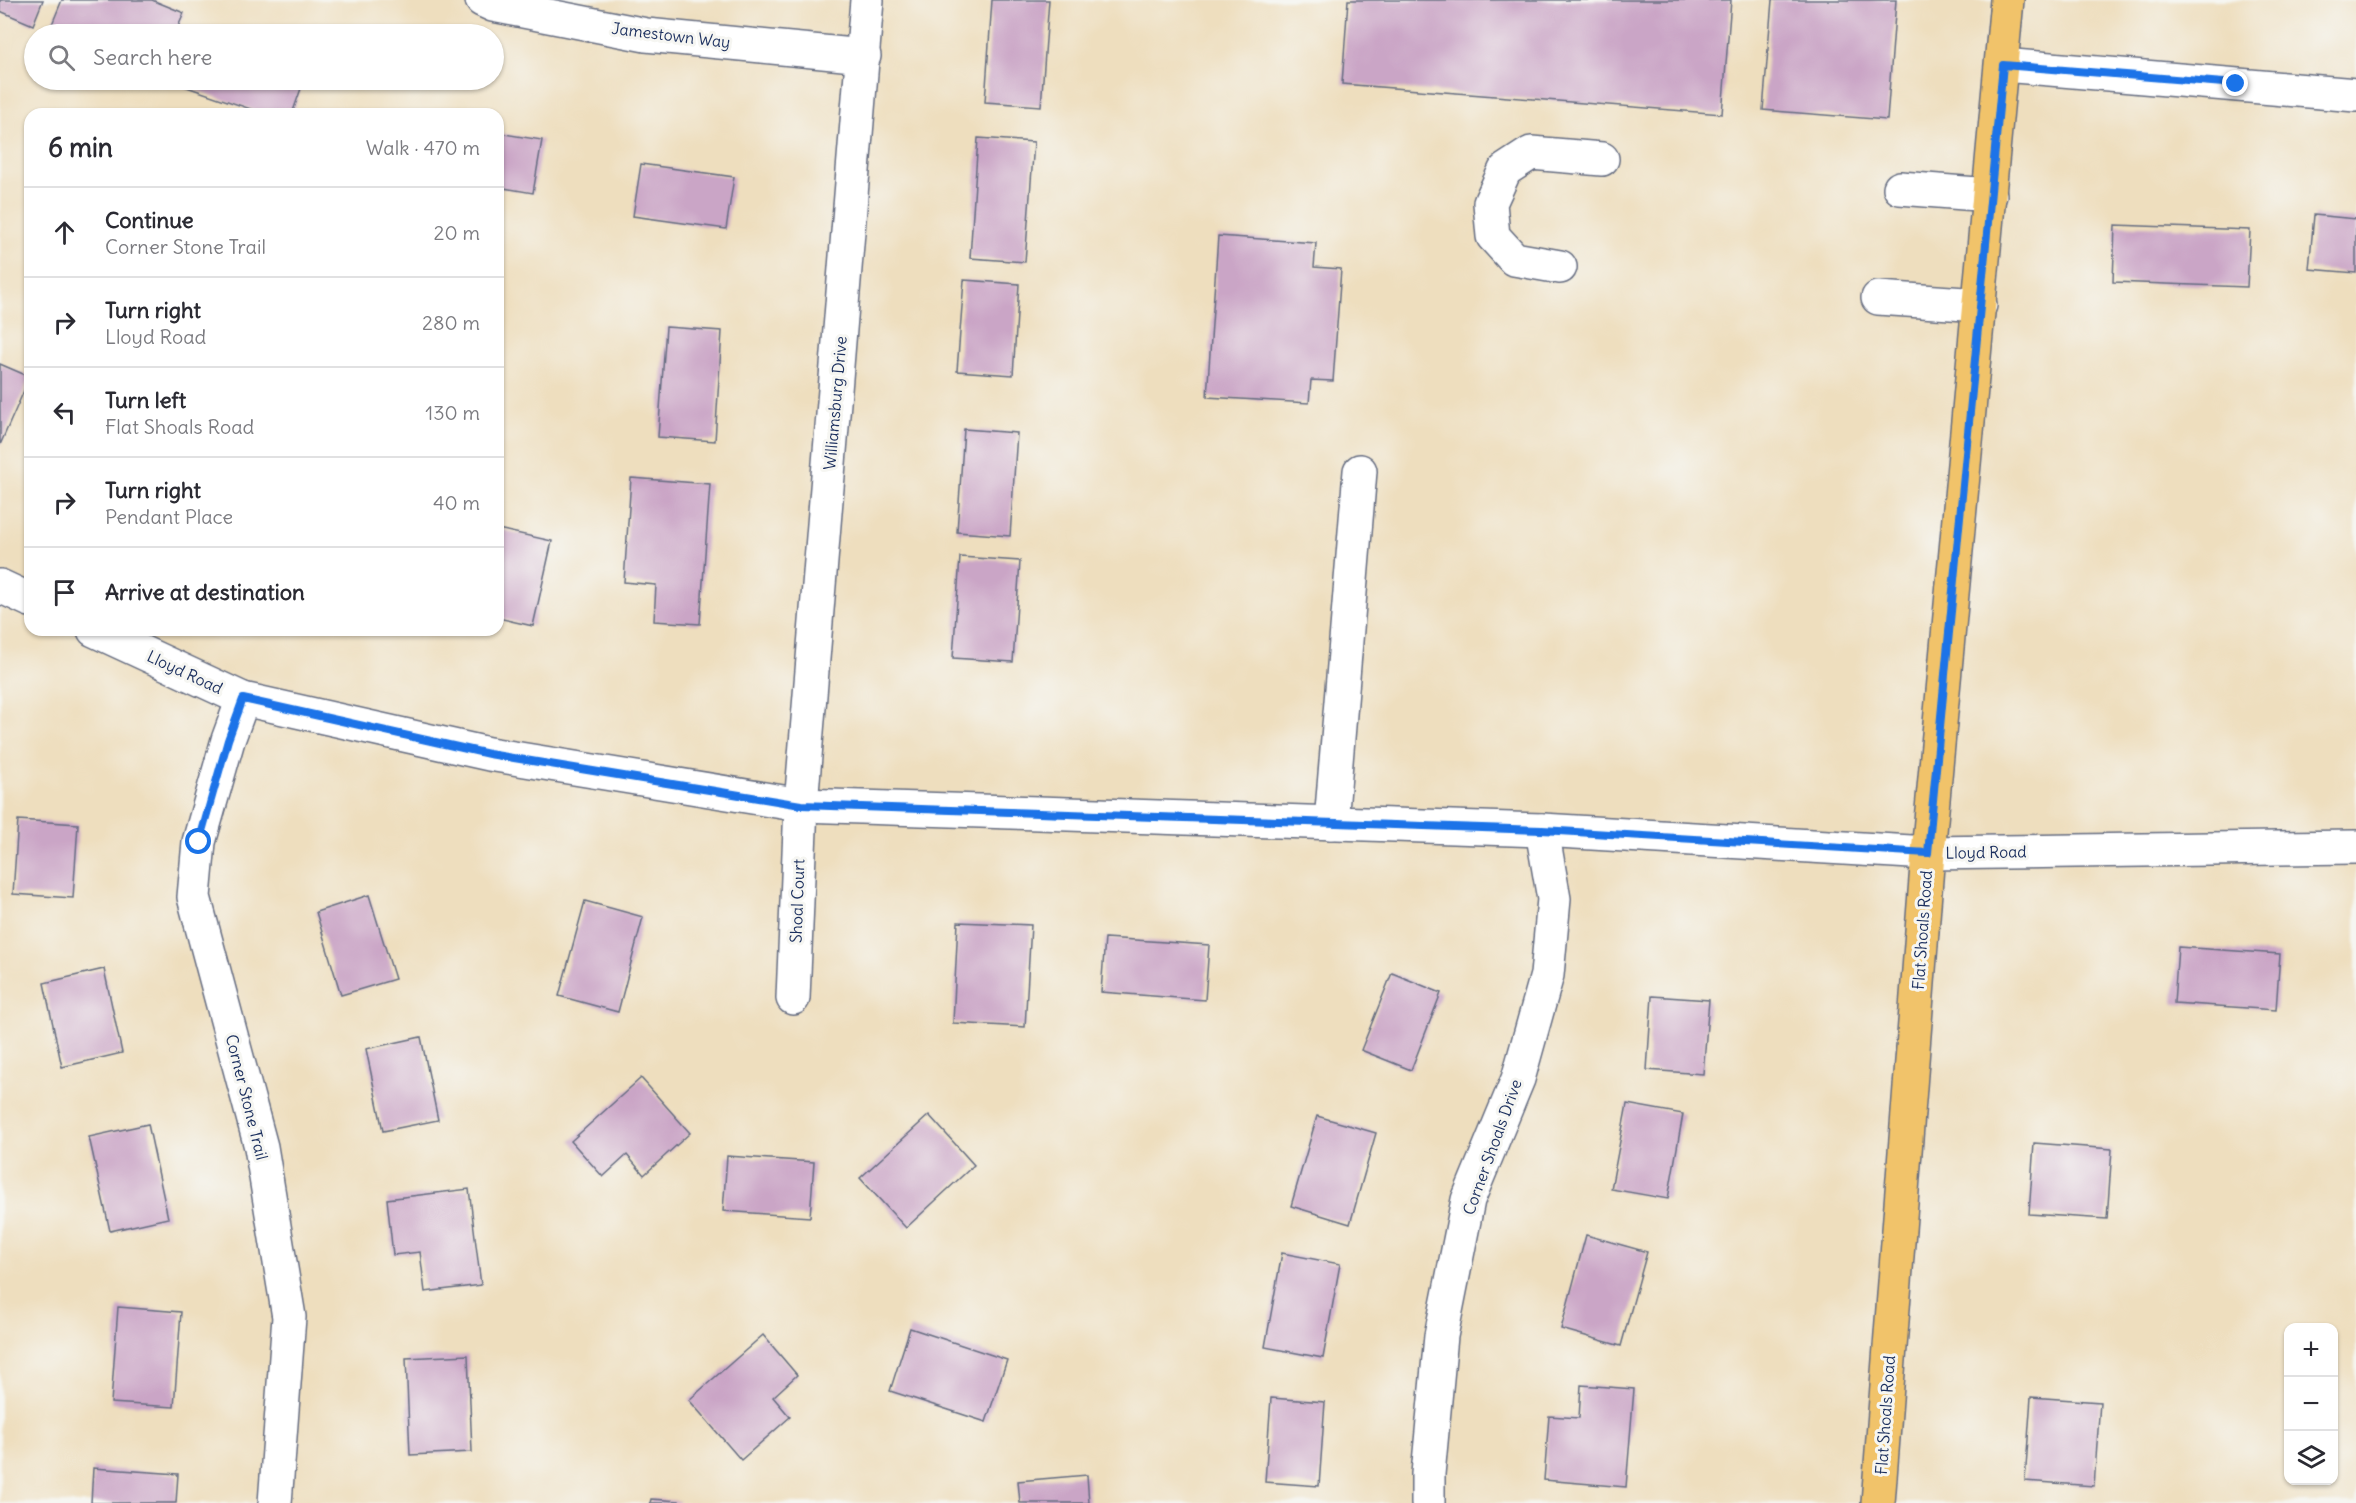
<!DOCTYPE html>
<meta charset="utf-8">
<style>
body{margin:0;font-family:Delius,sans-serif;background:#f2f2f3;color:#2b2b33}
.controls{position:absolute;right:18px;bottom:18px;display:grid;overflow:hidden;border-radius:12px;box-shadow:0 2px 4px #0004}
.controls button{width:54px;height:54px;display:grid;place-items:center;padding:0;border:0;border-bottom:2px solid #e1e1e2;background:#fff;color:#2b2b33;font:30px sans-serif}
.stop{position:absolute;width:18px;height:18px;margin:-14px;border:4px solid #1a73e8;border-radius:50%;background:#fff}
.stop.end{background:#1a73e8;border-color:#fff;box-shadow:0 2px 6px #0008}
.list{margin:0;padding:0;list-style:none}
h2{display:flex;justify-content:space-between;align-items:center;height:78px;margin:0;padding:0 24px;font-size:26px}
h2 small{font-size:20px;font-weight:400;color:#7c7c81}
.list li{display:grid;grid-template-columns:39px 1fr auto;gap:18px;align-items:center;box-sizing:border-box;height:90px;padding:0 24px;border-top:2px solid #e1e1e2}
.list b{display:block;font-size:22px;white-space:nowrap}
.list p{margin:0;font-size:20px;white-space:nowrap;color:#7c7c81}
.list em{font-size:20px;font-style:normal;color:#7c7c81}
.icon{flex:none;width:33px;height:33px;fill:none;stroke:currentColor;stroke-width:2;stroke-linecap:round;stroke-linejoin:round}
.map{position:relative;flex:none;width:2356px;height:1503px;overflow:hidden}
.search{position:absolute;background:#fff;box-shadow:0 2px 4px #0004;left:24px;top:24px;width:480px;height:66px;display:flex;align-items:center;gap:15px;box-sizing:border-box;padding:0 21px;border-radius:33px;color:#7c7c81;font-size:22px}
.panel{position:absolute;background:#fff;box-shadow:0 2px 4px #0004;left:24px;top:108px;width:480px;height:528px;border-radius:18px}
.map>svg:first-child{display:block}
.building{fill:#caa5c6}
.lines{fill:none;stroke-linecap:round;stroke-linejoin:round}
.minor-casing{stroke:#656c80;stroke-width:36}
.major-casing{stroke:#656c80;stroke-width:36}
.minor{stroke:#fff;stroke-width:33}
.major{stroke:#f1c36a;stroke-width:33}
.route{stroke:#1a73e8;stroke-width:8}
.labels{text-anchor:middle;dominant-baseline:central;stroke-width:6;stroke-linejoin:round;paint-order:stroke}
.street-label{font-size:16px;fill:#1b2f5e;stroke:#f6f6f2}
</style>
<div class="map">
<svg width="2356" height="1503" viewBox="0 0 2356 1503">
<rect width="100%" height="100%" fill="#f6f6f2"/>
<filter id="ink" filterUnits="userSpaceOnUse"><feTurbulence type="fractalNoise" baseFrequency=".0167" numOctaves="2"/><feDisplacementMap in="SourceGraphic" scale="12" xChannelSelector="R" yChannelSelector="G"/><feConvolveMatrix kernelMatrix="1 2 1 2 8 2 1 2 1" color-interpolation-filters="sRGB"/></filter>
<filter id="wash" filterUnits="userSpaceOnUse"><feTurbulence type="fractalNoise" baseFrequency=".008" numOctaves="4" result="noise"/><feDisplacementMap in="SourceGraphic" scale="24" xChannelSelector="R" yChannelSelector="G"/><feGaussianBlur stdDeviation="1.35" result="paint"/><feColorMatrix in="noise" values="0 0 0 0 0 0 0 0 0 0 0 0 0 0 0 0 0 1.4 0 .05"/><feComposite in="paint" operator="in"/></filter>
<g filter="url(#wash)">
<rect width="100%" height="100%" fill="#eedebe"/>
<g id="blocks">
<g class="building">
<polygon points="0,0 43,0 33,25 0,11"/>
<polygon points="62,0 152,0 184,13 175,34 48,34"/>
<polygon points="992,0 1049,0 1041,106 985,102"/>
<polygon points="1348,0 1731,0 1722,114 1342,84"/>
<polygon points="1772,0 1896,0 1887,120 1763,110"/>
<polygon points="183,80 304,80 292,114 265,114 181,85"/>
<polygon points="498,133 542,140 533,193 498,187"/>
<polygon points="978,138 1034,142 1025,262 970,258"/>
<polygon points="641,164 734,177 726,229 633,216"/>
<polygon points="2314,215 2356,219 2356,273 2309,269"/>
<polygon points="2115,225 2250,230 2247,287 2113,282"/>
<polygon points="1218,236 1316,243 1314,267 1341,269 1333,381 1311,380 1309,403 1207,397"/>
<polygon points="964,280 1019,284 1013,375 957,371"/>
<polygon points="666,327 722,331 715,441 658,437"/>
<polygon points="0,364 30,377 0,445"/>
<polygon points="964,429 1017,433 1010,536 957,532"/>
<polygon points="631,478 710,484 700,624 654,621 656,585 624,582"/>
<polygon points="498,529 552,541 533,626 498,618"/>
<polygon points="960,557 1020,561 1013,662 953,658"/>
<polygon points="18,820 78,824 73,898 13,894"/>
<polygon points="369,895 395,979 341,995 316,912"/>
<polygon points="585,901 643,917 618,1012 559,996"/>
<polygon points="958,922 1031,925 1025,1027 953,1023"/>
<polygon points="1105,938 1209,945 1205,1000 1101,992"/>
<polygon points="2178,947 2280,954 2276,1010 2174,1003"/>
<polygon points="104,969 122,1053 62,1067 44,983"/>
<polygon points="1392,973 1441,993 1411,1070 1361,1050"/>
<polygon points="1652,996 1709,1000 1703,1074 1647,1070"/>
<polygon points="421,1037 438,1120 383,1131 366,1049"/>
<polygon points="641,1078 690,1133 644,1175 627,1155 603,1177 571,1141"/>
<polygon points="1627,1104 1683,1114 1668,1199 1611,1189"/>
<polygon points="929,1115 974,1165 906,1228 860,1178"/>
<polygon points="1317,1116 1376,1133 1350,1224 1291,1206"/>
<polygon points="148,1124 168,1218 110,1231 89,1137"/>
<polygon points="2034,1143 2112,1149 2107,1219 2029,1214"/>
<polygon points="727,1156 814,1162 810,1217 723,1211"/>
<polygon points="469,1189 481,1285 425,1292 420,1252 393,1255 387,1199"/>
<polygon points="1586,1235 1647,1252 1621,1346 1561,1329"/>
<polygon points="1282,1253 1340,1264 1323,1358 1265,1347"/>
<polygon points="118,1307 181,1312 174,1407 111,1403"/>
<polygon points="910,1328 1007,1360 986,1422 890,1391"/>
<polygon points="763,1335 797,1375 773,1397 790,1417 741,1460 689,1400"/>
<polygon points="468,1355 472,1452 410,1455 406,1358"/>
<polygon points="1581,1385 1634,1389 1626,1487 1544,1480 1549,1416 1579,1418"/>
<polygon points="2031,1397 2100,1402 2094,1486 2025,1481"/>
<polygon points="1271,1398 1325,1402 1319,1486 1265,1482"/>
<polygon points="93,1468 178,1474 176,1503 91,1503"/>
<polygon points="1087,1475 1089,1503 1020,1503 1018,1481"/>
<polygon points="651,1499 679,1501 679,1503 650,1503"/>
</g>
</g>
</g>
<g filter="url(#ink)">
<use href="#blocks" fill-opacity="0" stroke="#656c80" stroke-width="1.5"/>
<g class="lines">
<g class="minor-casing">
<g id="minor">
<polyline points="482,0 493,5 646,35 864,56"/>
<polyline points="2003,65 2356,95"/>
<polyline points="1900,188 1990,195"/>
<polyline points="1560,267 1514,259 1493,236 1490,203 1505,170 1531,153 1602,159"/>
<polyline points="1878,298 1980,305"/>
<polyline points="0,586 30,600"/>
<polyline points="94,630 243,699 489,754 801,805 1542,830 1928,853 2356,847"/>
<polyline points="243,699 228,740 199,842 194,897 261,1147 289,1317 275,1503"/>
<polyline points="1331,823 1360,471"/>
<polyline points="793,998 801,805 867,0"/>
<polyline points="1428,1503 1428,1474 1441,1336 1468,1200 1518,1079 1547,975 1554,899 1542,830"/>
</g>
</g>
<g class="major-casing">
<polyline id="major" points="1878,1503 1928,853 2007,0"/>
</g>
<use href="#minor" class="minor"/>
<use href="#major" class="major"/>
</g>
</g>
<g class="lines" filter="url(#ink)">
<polyline class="route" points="199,842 228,740 243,699 489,754 801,805 1542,830 1928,853 2003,65 2236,84"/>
</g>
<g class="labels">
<g class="street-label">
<text transform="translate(671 35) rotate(7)">Jamestown Way</text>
<text transform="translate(835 403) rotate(-85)">Williamsburg Drive</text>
<text transform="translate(185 672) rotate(25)">Lloyd Road</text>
<text transform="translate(1986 852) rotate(-1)">Lloyd Road</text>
<text transform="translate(797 901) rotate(-88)">Shoal Court</text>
<text transform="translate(1922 930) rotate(-86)">Flat Shoals Road</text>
<text transform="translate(247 1097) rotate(76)">Corner Stone Trail</text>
<text transform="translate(1492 1147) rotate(-70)">Corner Shoals Drive</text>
<text transform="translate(1885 1415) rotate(-86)">Flat Shoals Road</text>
</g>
</g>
</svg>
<div class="controls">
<button>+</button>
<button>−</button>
<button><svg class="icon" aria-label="layers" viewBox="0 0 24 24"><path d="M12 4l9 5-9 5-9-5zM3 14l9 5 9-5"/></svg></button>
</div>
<div class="stop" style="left:199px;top:842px"></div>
<div class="stop end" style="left:2236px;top:84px"></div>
<div class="search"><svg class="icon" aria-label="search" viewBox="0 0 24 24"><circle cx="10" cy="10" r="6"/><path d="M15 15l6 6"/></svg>Search here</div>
<section class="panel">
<h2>6 min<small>Walk · 470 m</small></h2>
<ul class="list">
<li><svg class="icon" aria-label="ahead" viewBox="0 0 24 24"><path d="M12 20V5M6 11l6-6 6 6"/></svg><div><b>Continue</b><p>Corner Stone Trail</p></div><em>20 m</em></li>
<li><svg class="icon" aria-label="right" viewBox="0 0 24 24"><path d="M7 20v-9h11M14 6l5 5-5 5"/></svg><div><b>Turn right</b><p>Lloyd Road</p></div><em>280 m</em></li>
<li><svg class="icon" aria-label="left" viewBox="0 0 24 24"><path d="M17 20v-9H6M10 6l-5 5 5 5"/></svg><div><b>Turn left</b><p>Flat Shoals Road</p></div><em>130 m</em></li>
<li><svg class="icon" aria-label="right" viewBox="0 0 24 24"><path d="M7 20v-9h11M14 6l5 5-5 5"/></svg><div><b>Turn right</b><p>Pendant Place</p></div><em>40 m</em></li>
<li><svg class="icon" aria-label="arrive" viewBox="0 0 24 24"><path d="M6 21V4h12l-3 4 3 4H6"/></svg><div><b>Arrive at destination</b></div></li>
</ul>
</section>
</div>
